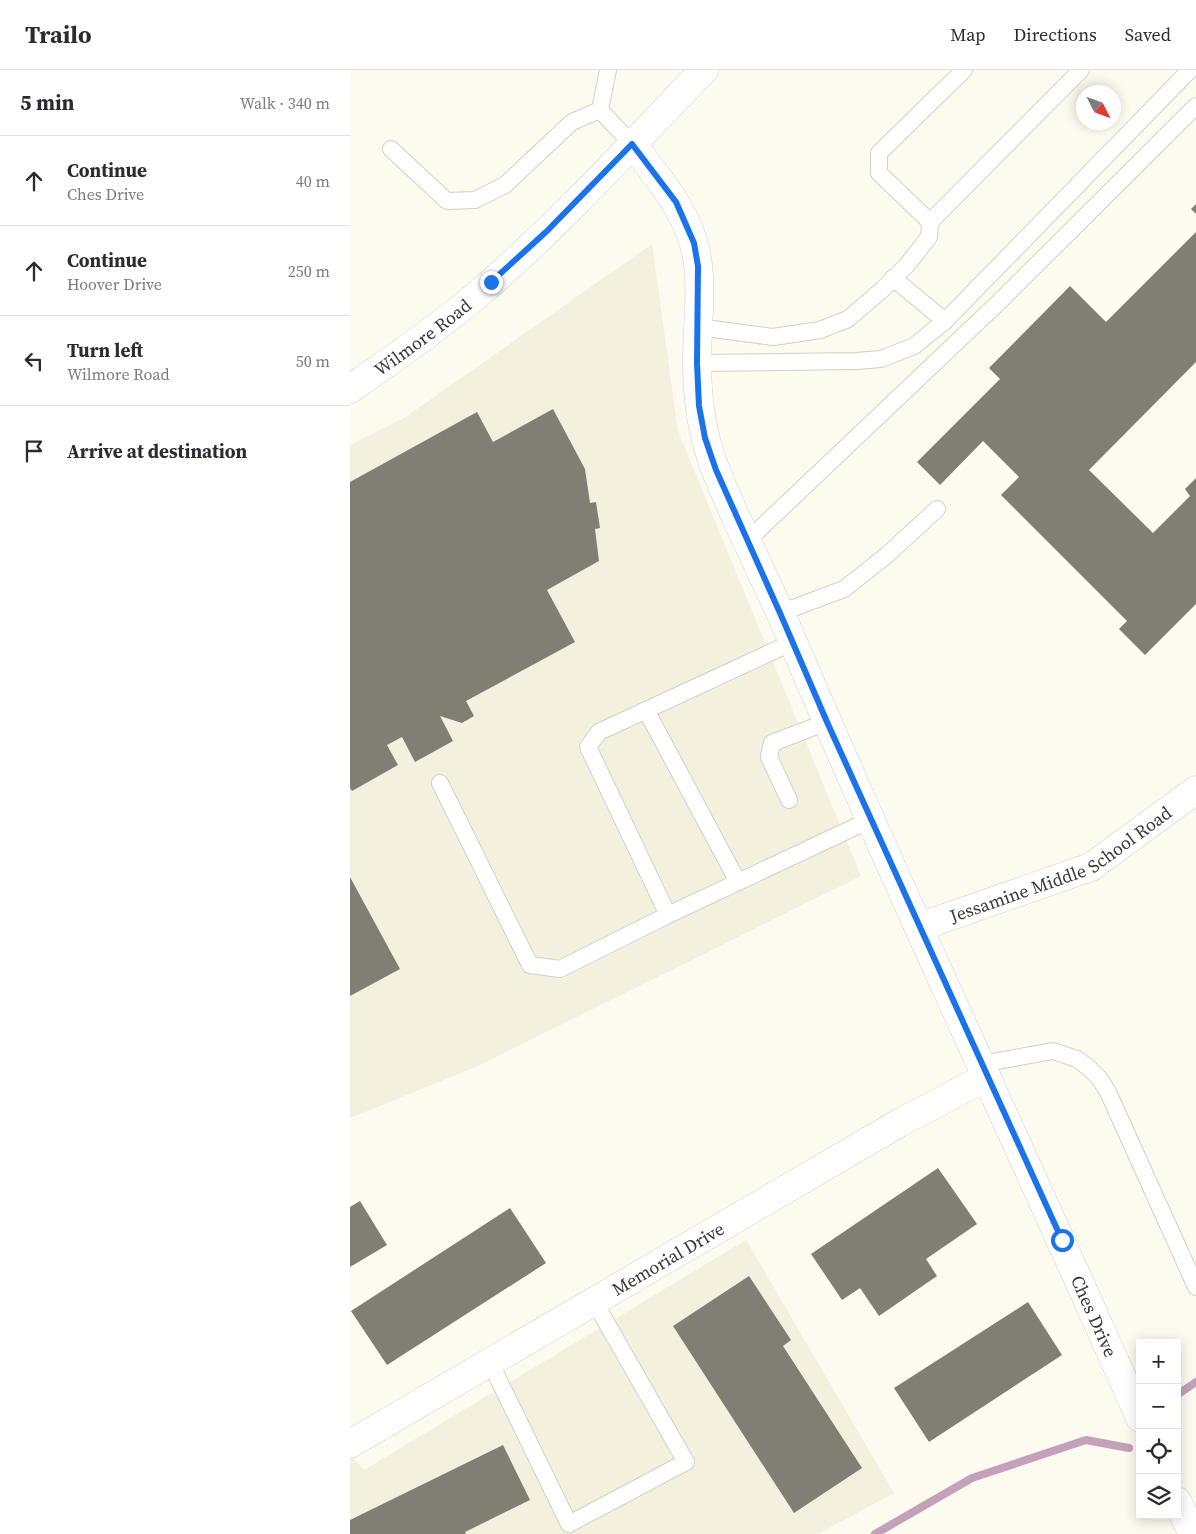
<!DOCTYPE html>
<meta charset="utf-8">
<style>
body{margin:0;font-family:"Source Serif 4",serif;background:#f7f7f7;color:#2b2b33}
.controls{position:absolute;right:15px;bottom:15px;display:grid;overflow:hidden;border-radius:0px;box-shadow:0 2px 12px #0003}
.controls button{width:45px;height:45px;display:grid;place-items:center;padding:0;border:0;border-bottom:1px solid #e1e1e2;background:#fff;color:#2b2b33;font:25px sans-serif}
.compass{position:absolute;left:726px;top:15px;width:45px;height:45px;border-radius:50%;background:#fff;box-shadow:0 2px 12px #0003;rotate:132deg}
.stop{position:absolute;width:15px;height:15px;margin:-11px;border:4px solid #1a73e8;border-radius:50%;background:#fff}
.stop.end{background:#1a73e8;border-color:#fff;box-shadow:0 1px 5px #0008}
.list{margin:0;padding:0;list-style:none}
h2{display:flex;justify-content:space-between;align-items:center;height:65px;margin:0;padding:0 20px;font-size:21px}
h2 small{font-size:16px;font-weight:400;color:#7c7c81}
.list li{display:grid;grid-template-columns:32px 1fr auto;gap:15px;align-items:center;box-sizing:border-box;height:90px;padding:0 20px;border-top:1px solid #e1e1e2}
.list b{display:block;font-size:19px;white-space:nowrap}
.list p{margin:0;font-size:16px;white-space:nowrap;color:#7c7c81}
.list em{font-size:16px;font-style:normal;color:#7c7c81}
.icon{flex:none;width:28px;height:28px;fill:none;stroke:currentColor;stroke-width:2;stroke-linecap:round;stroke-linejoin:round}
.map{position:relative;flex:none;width:846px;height:1464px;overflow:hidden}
header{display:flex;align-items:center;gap:30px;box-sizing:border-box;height:70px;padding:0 25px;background:#fff;border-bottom:1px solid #e1e1e2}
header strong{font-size:24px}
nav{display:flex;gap:28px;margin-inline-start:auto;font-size:18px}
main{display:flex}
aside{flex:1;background:#fff}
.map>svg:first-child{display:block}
.built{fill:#f4f0de}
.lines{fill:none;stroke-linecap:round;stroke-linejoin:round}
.stream{stroke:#c3a1b9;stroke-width:8}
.building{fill:#817e74}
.lane-casing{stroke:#d3d0c5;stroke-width:18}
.street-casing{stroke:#d3d0c5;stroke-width:29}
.secondary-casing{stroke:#d3d0c5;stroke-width:29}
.lane{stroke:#fff;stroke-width:16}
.street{stroke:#fff;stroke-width:28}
.secondary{stroke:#fff;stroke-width:28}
.route{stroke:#1a73e8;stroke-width:6}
.labels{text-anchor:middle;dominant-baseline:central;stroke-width:5;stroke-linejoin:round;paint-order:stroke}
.street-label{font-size:18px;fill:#383733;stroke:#fff}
</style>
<header>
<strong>Trailo</strong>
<nav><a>Map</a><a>Directions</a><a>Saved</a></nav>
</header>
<main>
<aside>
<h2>5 min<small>Walk · 340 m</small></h2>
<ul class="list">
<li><svg class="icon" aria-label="ahead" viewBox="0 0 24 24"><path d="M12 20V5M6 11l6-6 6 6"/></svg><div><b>Continue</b><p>Ches Drive</p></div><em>40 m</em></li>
<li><svg class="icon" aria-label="ahead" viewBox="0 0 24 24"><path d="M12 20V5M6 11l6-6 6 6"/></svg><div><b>Continue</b><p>Hoover Drive</p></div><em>250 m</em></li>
<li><svg class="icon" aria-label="left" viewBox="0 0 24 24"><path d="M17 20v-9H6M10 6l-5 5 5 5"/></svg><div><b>Turn left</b><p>Wilmore Road</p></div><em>50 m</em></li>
<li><svg class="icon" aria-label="arrive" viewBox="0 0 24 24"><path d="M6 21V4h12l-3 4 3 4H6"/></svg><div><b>Arrive at destination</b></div></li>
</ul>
</aside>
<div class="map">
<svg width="846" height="1464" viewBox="0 0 846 1464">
<rect width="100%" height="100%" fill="#fdfaef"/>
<g class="built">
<polygon points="302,174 328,361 511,806 128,996 0,1048 0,375 54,348"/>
<polygon points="396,1170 544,1423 468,1464 0,1464 0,1385 14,1400"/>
</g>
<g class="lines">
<g class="stream">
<polyline points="827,1325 846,1312"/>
<polyline points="525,1464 622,1408 736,1370 779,1378"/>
</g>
</g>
<g class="building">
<polygon points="846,134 846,144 841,139"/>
<polygon points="846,162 846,292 739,400 803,463 840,426 835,419 846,408 846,534 795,585 769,559 777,551 651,425 669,407 633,371 590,415 567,392 650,309 639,298 720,216 756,252"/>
<polygon points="203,339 235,399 240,433 246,432 250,458 245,459 249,491 197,520 225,572 116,631 124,646 112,653 90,646 103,671 65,692 52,667 37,675 48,695 2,721 0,718 0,412 127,342 143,372"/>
<polygon points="0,807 50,899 0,926"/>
<polygon points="588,1098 627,1154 576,1189 587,1206 529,1246 510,1218 492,1230 461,1184"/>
<polygon points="10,1131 37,1175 0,1197 0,1137"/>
<polygon points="160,1138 196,1193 37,1295 1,1241"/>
<polygon points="399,1206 441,1270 433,1276 512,1398 444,1443 323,1256"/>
<polygon points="678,1232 712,1285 579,1372 544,1318"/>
<polygon points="153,1375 180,1430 115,1462 116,1464 0,1464 0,1450"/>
</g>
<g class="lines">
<g class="lane-casing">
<g id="lane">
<polyline points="250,40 258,0"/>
<polyline points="41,79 97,131 125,130 155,115 222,52 250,40 282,74"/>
<polyline points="580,152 731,0"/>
<polyline points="543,208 595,251"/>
<polyline points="348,257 423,267 470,260 498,249 533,219 557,195 579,167 580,152 529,103 529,83 614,0"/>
<polyline points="347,293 506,291 531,289 564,276 595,251 840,0"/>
<polyline points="397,471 649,232 846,36"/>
<polyline points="430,543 494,519 537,485 587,439"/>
<polyline points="296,640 388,812"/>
<polyline points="90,713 180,895 210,899 318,845 522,749"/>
<polyline points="439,730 419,687 422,673 477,652"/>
<polyline points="318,845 238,677 249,662 443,572"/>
<polyline points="631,994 703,981 727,989 739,998 749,1008 758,1022 846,1217"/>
<polyline points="140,1292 219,1454 336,1392 244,1231"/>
</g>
</g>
<g class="street-casing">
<g id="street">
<path id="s1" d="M282 74C306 105 333 136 344 174 354 209 347 256 347 292 347 330 352 366 366 401 389 459 419 515 443 572 554 833 676 1089 790 1348"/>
<path id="s2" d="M569 857 741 797 846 720"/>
<path id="s3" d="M0 1374 551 1052 637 1007"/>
<polyline points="827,1431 843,1464"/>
</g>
</g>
<g class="secondary-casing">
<g id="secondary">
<path id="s4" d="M0 319C49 285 98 251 142 212 217 146 284 72 354 0"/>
</g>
</g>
<use href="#lane" class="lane"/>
<use href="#street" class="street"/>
<use href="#secondary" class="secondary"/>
</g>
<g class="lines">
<polyline class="route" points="141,212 197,161 282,74 326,132 344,173 348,196 347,293 349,336 355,368 366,400 430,543 477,652 712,1170"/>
</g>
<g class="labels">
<g class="street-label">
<text stroke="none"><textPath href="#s4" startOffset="89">Wilmore Road</textPath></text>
<text stroke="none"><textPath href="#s2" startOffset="156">Jessamine Middle School Road</textPath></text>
<text stroke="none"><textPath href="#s3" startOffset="368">Memorial Drive</textPath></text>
<text stroke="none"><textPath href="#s1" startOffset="1274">Ches Drive</textPath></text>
</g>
</g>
</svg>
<div class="controls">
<button>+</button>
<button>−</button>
<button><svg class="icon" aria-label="locate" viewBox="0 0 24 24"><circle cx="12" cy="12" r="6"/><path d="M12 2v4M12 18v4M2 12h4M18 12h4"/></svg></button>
<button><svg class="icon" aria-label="layers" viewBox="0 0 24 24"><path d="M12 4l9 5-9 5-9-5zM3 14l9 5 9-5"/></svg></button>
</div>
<svg class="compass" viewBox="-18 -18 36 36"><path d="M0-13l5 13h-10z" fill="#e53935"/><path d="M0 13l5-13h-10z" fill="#7c7c81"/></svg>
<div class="stop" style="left:712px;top:1170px"></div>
<div class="stop end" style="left:141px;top:212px"></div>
</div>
</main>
